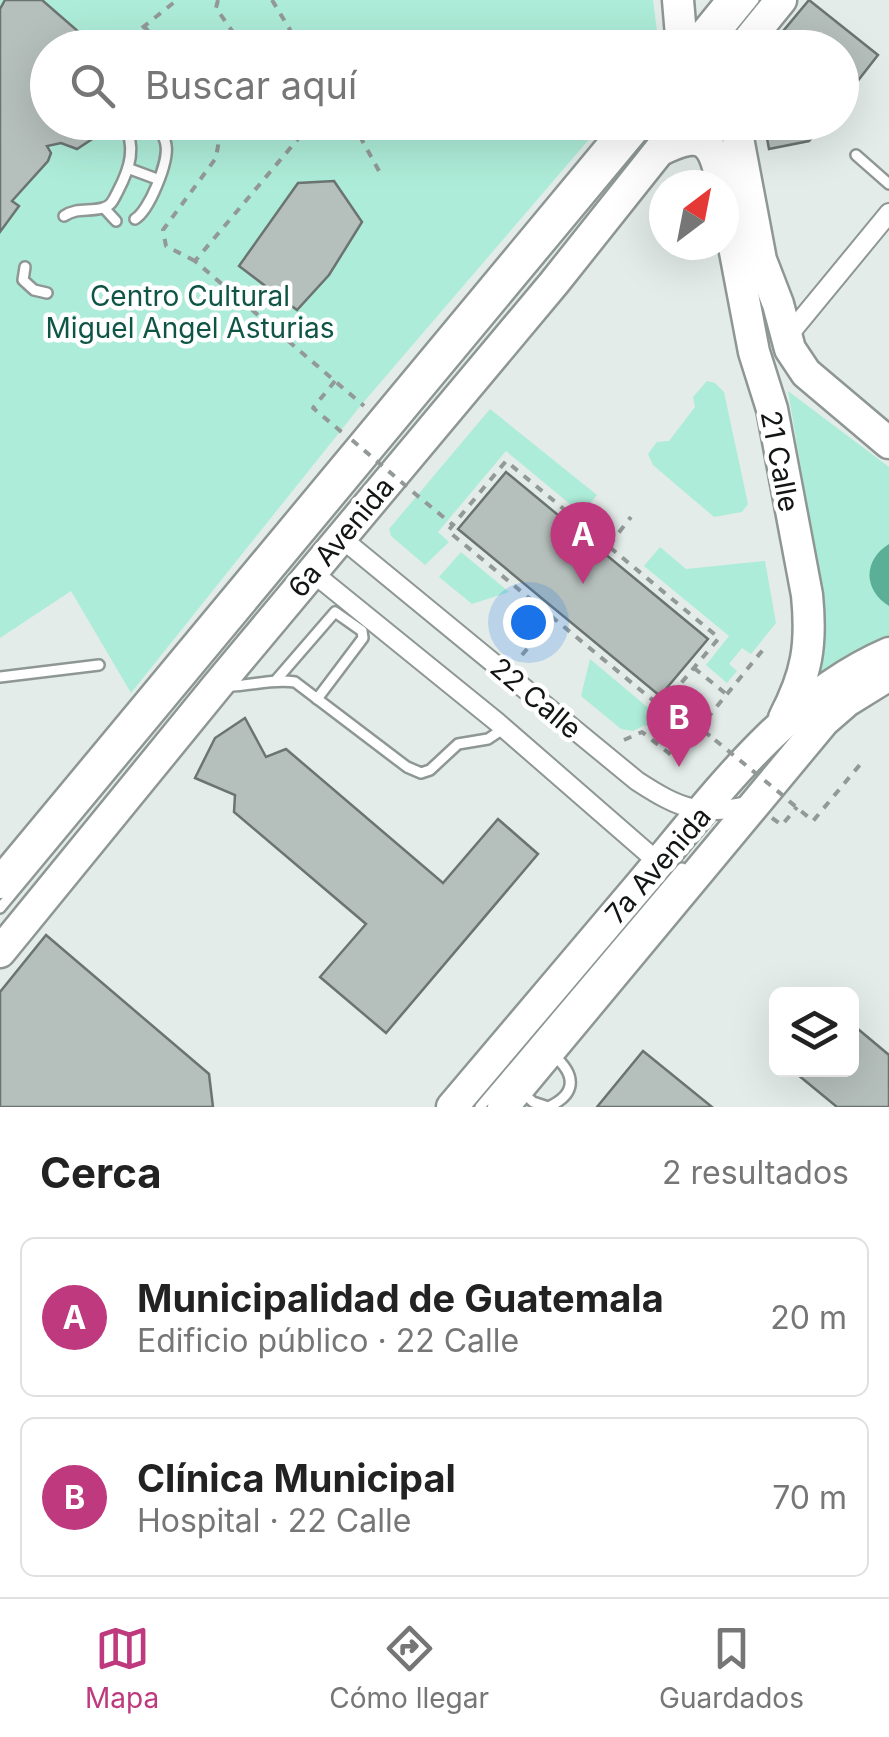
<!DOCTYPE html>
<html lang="es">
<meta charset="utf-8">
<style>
body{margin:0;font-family:Inter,sans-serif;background:#f6f6f6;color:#222}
.controls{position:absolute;right:30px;bottom:30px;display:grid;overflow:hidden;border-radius:15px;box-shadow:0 10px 40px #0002}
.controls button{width:90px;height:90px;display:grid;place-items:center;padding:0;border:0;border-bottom:2px solid #e0e0e0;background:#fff;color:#222;font:50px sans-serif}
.compass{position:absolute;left:649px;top:170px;width:90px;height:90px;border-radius:50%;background:#fff;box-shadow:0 10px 40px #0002;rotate:32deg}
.you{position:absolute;left:528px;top:622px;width:35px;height:35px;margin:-25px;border:8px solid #fff;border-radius:50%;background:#1a73e8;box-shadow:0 0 0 15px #1a73e833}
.badge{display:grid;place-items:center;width:65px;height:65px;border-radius:50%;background:#be397d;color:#fff;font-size:32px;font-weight:700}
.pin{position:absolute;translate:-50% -82px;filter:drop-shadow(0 2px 5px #0008)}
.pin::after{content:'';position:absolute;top:52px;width:35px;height:30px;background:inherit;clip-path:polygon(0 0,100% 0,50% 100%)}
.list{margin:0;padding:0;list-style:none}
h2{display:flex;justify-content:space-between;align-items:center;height:130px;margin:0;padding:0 40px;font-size:42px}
h2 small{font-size:32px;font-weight:400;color:#767676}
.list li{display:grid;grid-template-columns:65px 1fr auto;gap:30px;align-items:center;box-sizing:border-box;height:160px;margin:0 20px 20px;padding:0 20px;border:2px solid #e0e0e0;border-radius:15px}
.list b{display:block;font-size:38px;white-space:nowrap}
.list p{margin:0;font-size:32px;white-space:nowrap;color:#767676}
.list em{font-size:32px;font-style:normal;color:#767676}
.icon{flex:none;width:55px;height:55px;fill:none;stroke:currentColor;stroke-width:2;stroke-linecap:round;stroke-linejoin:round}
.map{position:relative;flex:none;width:889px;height:1107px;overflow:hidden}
.search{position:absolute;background:#fff;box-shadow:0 10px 40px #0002;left:30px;right:30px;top:30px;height:110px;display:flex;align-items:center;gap:25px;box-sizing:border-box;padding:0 35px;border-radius:55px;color:#767676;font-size:38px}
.sheet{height:490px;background:#fff}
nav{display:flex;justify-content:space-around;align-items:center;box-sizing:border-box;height:140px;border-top:2px solid #e0e0e0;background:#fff;font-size:28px;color:#767676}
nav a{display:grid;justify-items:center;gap:5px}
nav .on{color:#be397d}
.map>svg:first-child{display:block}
.green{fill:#adecd8}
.water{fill:#5baf97}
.building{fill:#b5bfbb;stroke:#6b7471;stroke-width:2.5}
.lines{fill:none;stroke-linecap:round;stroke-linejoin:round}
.lane-casing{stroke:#8e9794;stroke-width:14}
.street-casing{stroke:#8e9794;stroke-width:22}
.primary-casing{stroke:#8e9794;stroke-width:35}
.path{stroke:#929996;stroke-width:4;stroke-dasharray:8 8;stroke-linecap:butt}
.lane{stroke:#fff;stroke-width:9}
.street{stroke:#fff;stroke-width:18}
.primary{stroke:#fff;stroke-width:30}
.path-bridge{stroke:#929996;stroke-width:4;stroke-dasharray:8 8;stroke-linecap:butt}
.labels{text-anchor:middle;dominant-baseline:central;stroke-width:9;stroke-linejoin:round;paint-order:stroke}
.park-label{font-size:28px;fill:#0e5545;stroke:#fff}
.street-label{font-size:28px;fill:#121514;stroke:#fff}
</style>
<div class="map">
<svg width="889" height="1107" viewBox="0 0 889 1107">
<rect width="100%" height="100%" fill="#e3ece9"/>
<g class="green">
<polygon points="0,0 653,0 659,47 48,48 48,122 603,123 362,404 131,693 71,591 0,638"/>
<polygon points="707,381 715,383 724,392 748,504 742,512 714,517 653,465 648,454 657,442 669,441 695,407 693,397"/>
<polygon points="788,391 889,467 889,642 816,680 824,641 825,610"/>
<polygon points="490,409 597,495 582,514 506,451 438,532 449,542 425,565 391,536 389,529"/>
<polygon points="660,547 686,569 765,561 776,623 751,654 742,648 729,664 737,671 727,683 706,665 729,636 644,566"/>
<polygon points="461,552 509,592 472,604 439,577"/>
<polygon points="590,659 683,737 676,744 645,725 633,731 621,729 581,696"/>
</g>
<path class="water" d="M889 544V606C863 590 863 560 889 544Z"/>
<g class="building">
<polygon points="5,0 42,0 80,33 65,48 48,48 48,122 96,122 103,132 77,149 61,143 47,146 51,153 48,161 12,201 19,206 0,232 0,9"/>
<polygon points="809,0 878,55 842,101 842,48 774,48 779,36"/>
<polygon points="764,122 824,122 809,141 769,149"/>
<polygon points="334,181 362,222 329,275 297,310 239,266 298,183"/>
<polygon points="506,472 708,639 660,696 458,529"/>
<polygon points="245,718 266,757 286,749 443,883 498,819 538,854 386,1033 320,977 366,924 234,812 235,795 195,778 215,738"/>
<polygon points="46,935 209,1074 213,1107 0,1107 0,992"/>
<polygon points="852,1024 889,1055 889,1107 837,1107 792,1070 852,1070"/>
<polygon points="643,1051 712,1107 597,1107"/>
</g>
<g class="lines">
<g class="lane-casing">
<g id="lane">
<polyline points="715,48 754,0"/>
<polyline points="856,155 889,184"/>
<polyline points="130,169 157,179"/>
<polyline points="104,208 116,221"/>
<path d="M64 216C78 207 88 212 103 208 112 206 114 198 118 191 130 168 137 146 123 122"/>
<path d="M135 219C149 211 169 162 166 145 165 137 159 129 155 122"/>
<polyline points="25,267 23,280 34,290 47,293"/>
<polyline points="0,677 99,665"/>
<polyline points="277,679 335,612 362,631 363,638 317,699"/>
<path d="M225 686C249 687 271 678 295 682L407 767 421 773 430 770 458 744 488 739 503 729"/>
<polyline points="0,908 653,122"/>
<path d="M524 1094 533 1102 548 1107C579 1093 575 1073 552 1054"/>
<polyline points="480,1107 682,868"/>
</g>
</g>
<g class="street-casing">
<g id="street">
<polyline points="787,337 889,213"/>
<path d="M340 537 637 781C680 809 700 817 752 805"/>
<polyline points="312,572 497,722 659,863"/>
</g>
</g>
<g class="primary-casing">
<g id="primary">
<polyline points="678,0 682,48"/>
<polyline points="694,48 733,0"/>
<polyline points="742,48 781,0"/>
<polyline points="735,122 761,260 778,304 790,349 806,373 889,443"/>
<path d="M661 150C704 128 714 142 722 185"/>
<path d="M724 194 754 352 772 409 807 595C812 645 807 674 784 718"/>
<polyline points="0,883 632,122"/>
<polyline points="0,952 217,686 554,283 682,122"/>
<path d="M452 1107C515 1033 577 959 640 885 712 800 784 698 889 653"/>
<polyline points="503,1107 824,721 847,701 889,675"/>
</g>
</g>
<g class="path">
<polyline points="218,0 216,8 244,48"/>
<polyline points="272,0 301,48"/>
<polyline points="144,26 162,48"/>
<polyline points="117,48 177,0"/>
<polyline points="295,122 303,133 195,261 364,406"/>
<polyline points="352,122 379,171"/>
<polyline points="195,261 166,246 163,230 216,158 222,122"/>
<polyline points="335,381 313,408 344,434"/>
<polyline points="413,492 453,525"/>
<polyline points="609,545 631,517"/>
<polyline points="522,655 553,618"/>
<polyline points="694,668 725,693"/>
<polyline points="661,707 719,638 506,461 448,531 661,707 688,727 705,732 715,740"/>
<polyline points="624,740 642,732 675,758 766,646"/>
<polyline points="789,801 813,821 863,761"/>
<polyline points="772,818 782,825 797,807"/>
</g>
<use href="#lane" class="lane"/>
<use href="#street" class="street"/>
<use href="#primary" class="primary"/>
<g class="path-bridge">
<polyline points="352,440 413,492"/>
<polyline points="715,740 786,798"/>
</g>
</g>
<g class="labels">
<g class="park-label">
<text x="190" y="296">Centro Cultural<tspan x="190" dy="32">Miguel Angel Asturias</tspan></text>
</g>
<g class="street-label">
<text transform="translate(780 461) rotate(79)">21 Calle</text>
<text transform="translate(341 537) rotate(-50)">6a Avenida</text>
<text transform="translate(536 698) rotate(40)">22 Calle</text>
<text transform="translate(658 865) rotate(-49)">7a Avenida</text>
</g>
</g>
</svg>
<div class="controls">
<button><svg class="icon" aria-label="layers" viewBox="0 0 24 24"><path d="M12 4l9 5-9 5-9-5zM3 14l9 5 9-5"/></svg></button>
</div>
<svg class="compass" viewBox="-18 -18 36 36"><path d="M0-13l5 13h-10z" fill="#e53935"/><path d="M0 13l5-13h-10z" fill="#767676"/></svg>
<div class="you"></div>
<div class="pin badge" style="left:583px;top:584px">A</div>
<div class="pin badge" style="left:679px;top:767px">B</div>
<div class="search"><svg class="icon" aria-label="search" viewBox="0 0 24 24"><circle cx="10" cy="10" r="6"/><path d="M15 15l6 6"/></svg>Buscar aquí</div>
</div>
<section class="sheet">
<h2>Cerca<small>2 resultados</small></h2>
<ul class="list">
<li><span class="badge">A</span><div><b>Municipalidad de Guatemala</b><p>Edificio público · 22 Calle</p></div><em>20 m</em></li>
<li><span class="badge">B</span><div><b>Clínica Municipal</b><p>Hospital · 22 Calle</p></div><em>70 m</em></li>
</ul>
</section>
<nav>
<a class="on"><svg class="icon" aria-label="map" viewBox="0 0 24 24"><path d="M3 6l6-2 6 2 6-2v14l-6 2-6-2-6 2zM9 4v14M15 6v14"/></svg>Mapa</a>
<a><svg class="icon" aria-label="directions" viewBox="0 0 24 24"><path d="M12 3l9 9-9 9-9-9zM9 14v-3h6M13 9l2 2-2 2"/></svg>Cómo llegar</a>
<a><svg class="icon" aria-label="saved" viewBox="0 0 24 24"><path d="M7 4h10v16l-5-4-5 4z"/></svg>Guardados</a>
</nav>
